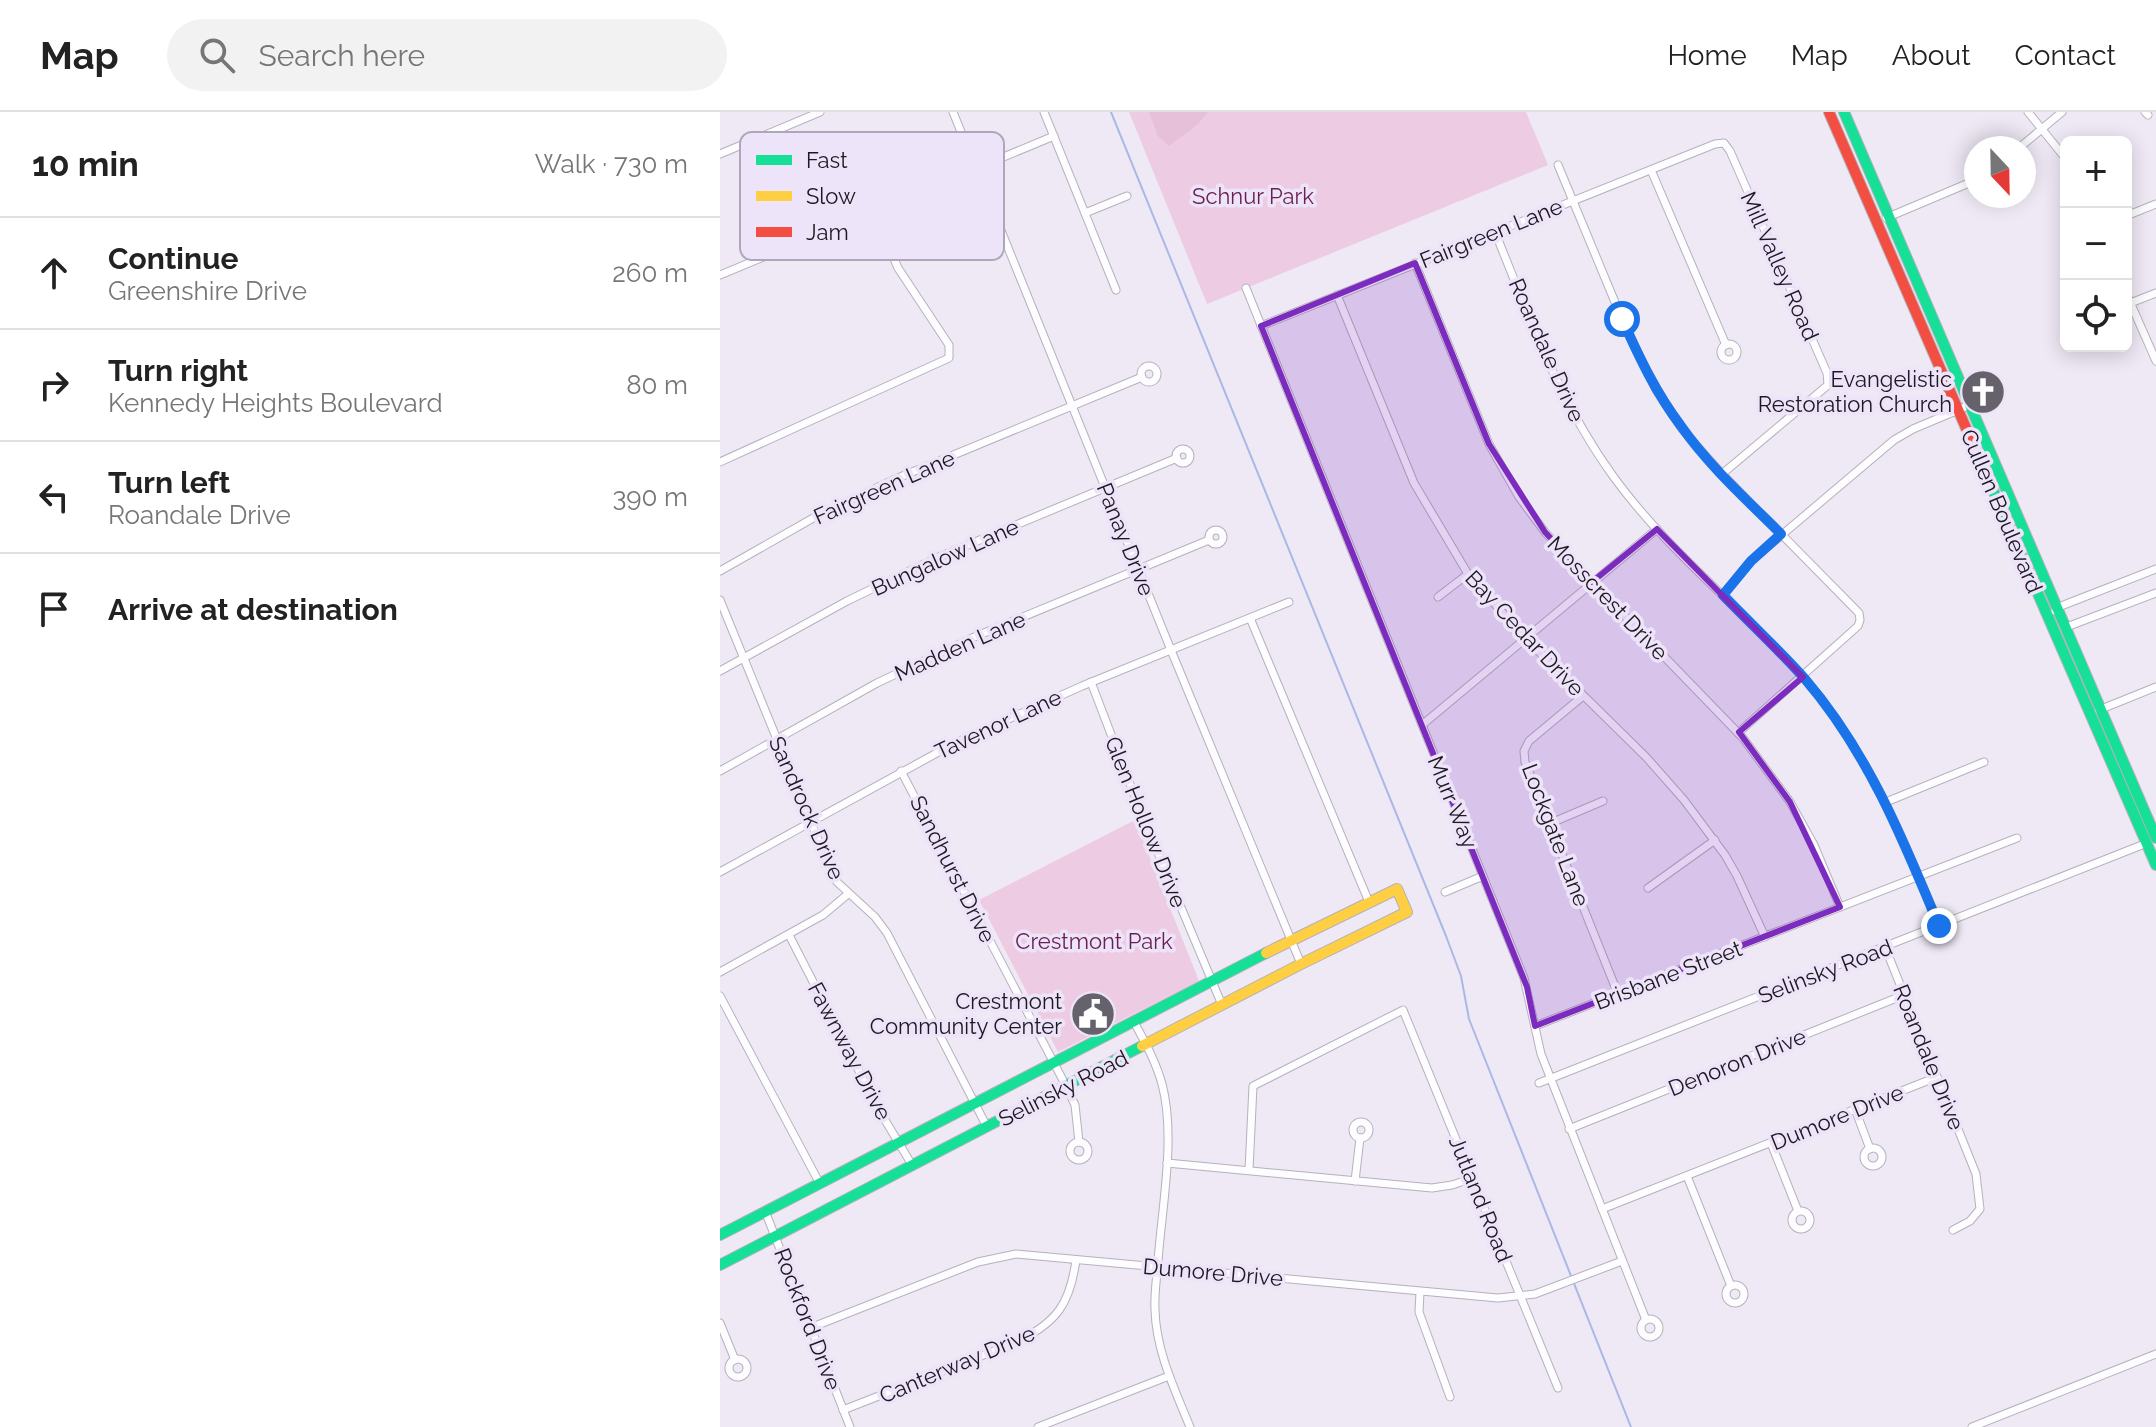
<!DOCTYPE html>
<meta charset="utf-8">
<style>
body{margin:0;font-family:Raleway,sans-serif;background:#f2f2f2;color:#222}
.controls{position:absolute;right:24px;top:24px;display:grid;overflow:hidden;border-radius:12px;box-shadow:0 4px 20px #0003}
.controls button{width:72px;height:72px;display:grid;place-items:center;padding:0;border:0;border-bottom:2px solid #e0e0e0;background:#fff;color:#222;font:40px sans-serif}
.compass{position:absolute;left:1244px;top:24px;width:72px;height:72px;border-radius:50%;background:#fff;box-shadow:0 4px 20px #0003;rotate:158deg}
.stop{position:absolute;width:24px;height:24px;margin:-18px;border:6px solid #1a73e8;border-radius:50%;background:#fff}
.stop.end{background:#1a73e8;border-color:#fff;box-shadow:0 2px 8px #0008}
.list{margin:0;padding:0;list-style:none}
h2{display:flex;justify-content:space-between;align-items:center;height:104px;margin:0;padding:0 32px;font-size:34px}
h2 small{font-size:26px;font-weight:400;color:#767676}
.list li{display:grid;grid-template-columns:52px 1fr auto;gap:24px;align-items:center;box-sizing:border-box;height:112px;padding:0 32px;border-top:2px solid #e0e0e0}
.list b{display:block;font-size:30px;white-space:nowrap}
.list p{margin:0;font-size:26px;white-space:nowrap;color:#767676}
.list em{font-size:26px;font-style:normal;color:#767676}
.icon{flex:none;width:44px;height:44px;fill:none;stroke:currentColor;stroke-width:2;stroke-linecap:round;stroke-linejoin:round}
.map{position:relative;flex:none;width:1436px;height:1315px;overflow:hidden}
header{display:flex;align-items:center;gap:48px;box-sizing:border-box;height:112px;padding:0 40px;background:#fff;border-bottom:2px solid #e0e0e0}
header strong{font-size:38px}
nav{display:flex;gap:44px;margin-inline-start:auto;font-size:28px}
.search{width:560px;height:72px;background:#f2f2f2;display:flex;align-items:center;gap:20px;box-sizing:border-box;padding:0 28px;border-radius:44px;color:#767676;font-size:30px}
main{display:flex}
aside{flex:1;background:#fff}
.map>svg:first-child{display:block}
.green{fill:#edcbe2}
.forest{fill:#e6bfd9}
.lines{fill:none;stroke-linecap:round;stroke-linejoin:round}
.stream{stroke:#aab8e6;stroke-width:2}
.street-casing{stroke:#b6b1bb;stroke-width:9}
.fast-casing{stroke:#b6b1bb;stroke-width:12}
.slow-casing{stroke:#b6b1bb;stroke-width:12}
.jam-casing{stroke:#b6b1bb;stroke-width:12}
.street{stroke:#fdfcfe;stroke-width:7}
.fast{stroke:#16e098;stroke-width:10}
.slow{stroke:#ffcf43;stroke-width:10}
.jam{stroke:#f24e42;stroke-width:10}
.route{stroke:#1a73e8;stroke-width:10}
.marked{fill:#7b2cbf;fill-opacity:0.2;stroke:#7b2cbf;stroke-width:6;stroke-linejoin:round}
.labels{text-anchor:middle;dominant-baseline:central;stroke-width:7;stroke-linejoin:round;paint-order:stroke}
.park-label{font-size:22px;fill:#6b1f50;stroke:#eee4fa}
.street-label{font-size:22px;fill:#1d1921;stroke:#eee4fa}
.poi-label{font-size:22px;fill:#1d1921;stroke:#eee4fa;text-anchor:end}
.key{fill:#eee4fa;stroke:#afa7b9;stroke-width:2}
.key-label{font-size:22px;fill:#1d1921}
</style>
<header>
<strong>Map</strong>
<div class="search"><svg class="icon" aria-label="search" viewBox="0 0 24 24"><circle cx="10" cy="10" r="6"/><path d="M15 15l6 6"/></svg>Search here</div>
<nav><a>Home</a><a>Map</a><a>About</a><a>Contact</a></nav>
</header>
<main>
<aside>
<h2>10 min<small>Walk · 730 m</small></h2>
<ul class="list">
<li><svg class="icon" aria-label="ahead" viewBox="0 0 24 24"><path d="M12 20V5M6 11l6-6 6 6"/></svg><div><b>Continue</b><p>Greenshire Drive</p></div><em>260 m</em></li>
<li><svg class="icon" aria-label="right" viewBox="0 0 24 24"><path d="M7 20v-9h11M14 6l5 5-5 5"/></svg><div><b>Turn right</b><p>Kennedy Heights Boulevard</p></div><em>80 m</em></li>
<li><svg class="icon" aria-label="left" viewBox="0 0 24 24"><path d="M17 20v-9H6M10 6l-5 5 5 5"/></svg><div><b>Turn left</b><p>Roandale Drive</p></div><em>390 m</em></li>
<li><svg class="icon" aria-label="arrive" viewBox="0 0 24 24"><path d="M6 21V4h12l-3 4 3 4H6"/></svg><div><b>Arrive at destination</b></div></li>
</ul>
</aside>
<div class="map">
<svg width="1436" height="1315" viewBox="0 0 1436 1315">
<rect width="100%" height="100%" fill="#efe9f5"/>
<g class="green">
<polygon points="409,0 806,0 828,53 487,192"/>
<polygon points="415,708 479,869 338,940 259,788"/>
</g>
<polygon class="forest" points="429,0 488,0 478,12 449,34 438,24"/>
<g class="lines">
<polyline class="stream" points="391,0 726,824 741,864 749,907 911,1315"/>
<g class="street-casing">
<g id="street">
<polyline points="233,0 453,543 581,852"/>
<polyline points="324,0 396,178"/>
<polyline points="1308,0 1346,47"/>
<polyline points="1425,0 1428,3"/>
<polyline points="1299,36 1342,0"/>
<polyline points="0,42 100,0"/>
<polyline points="838,53 902,207 936,278 962,317 1002,362 1139,501 1140,508 1138,514 1018,621"/>
<polyline points="931,58 1006,233"/>
<polyline points="365,101 407,84"/>
<polyline points="1406,104 1436,92"/>
<polyline points="1166,106 1256,68"/>
<path d="M775 120C810 206 838 288 893 364 947 439 1023 497 1084 566 1147 638 1184 727 1219 814"/>
<polyline points="695,151 769,332 799,385 825,420 872,470 1023,626 1070,690 1094,733 1120,795"/>
<polyline points="0,163 334,24"/>
<polyline points="526,176 804,866 821,942 926,1208"/>
<polyline points="1406,181 1436,249"/>
<polyline points="617,183 694,371 748,462 805,526 926,645 964,688 1005,743 1017,764 1045,825"/>
<polyline points="1408,192 1436,181"/>
<polyline points="541,214 995,32 1004,31 1010,39 1107,261 1108,273 1002,362"/>
<circle cx="1009" cy="240" r="8"/>
<circle cx="429" cy="262" r="8"/>
<circle cx="463" cy="344" r="7"/>
<polyline points="0,350 229,246 229,233 178,156 154,100"/>
<circle cx="496" cy="425" r="7"/>
<polyline points="0,459 95,405 173,368 422,265"/>
<polyline points="1003,483 1031,449 1174,328 1193,317 1250,293"/>
<polyline points="718,485 748,462"/>
<polyline points="0,488 108,752 117,770 155,805 167,821 267,1015"/>
<polyline points="1335,499 1336,496 1436,457"/>
<polyline points="530,506 649,790"/>
<polyline points="1344,516 1436,481"/>
<polyline points="0,559 127,489 214,447 457,346"/>
<polyline points="371,570 418,693 502,893"/>
<polyline points="863,584 809,629 804,639 805,650 898,882"/>
<polyline points="1379,598 1436,575"/>
<polyline points="702,613 937,417"/>
<polyline points="0,659 157,571 252,526 489,428"/>
<polyline points="181,659 346,974 355,993 359,1030"/>
<polyline points="1166,690 1264,650"/>
<polyline points="831,711 883,689"/>
<polyline points="0,760 235,631 362,574 569,490"/>
<polyline points="928,776 995,728"/>
<polyline points="725,780 763,764"/>
<polyline points="69,823 159,998 192,1053"/>
<polyline points="1165,835 1256,1062 1260,1097 1250,1109 1233,1118"/>
<polyline points="0,860 103,803 128,782"/>
<polyline points="0,884 100,1072"/>
<path d="M414 910C425 930 436 950 442 972 456 1024 442 1094 438 1149 437 1165 434 1181 435 1198 436 1239 455 1278 470 1315"/>
<polyline points="815,914 1297,726"/>
<polyline points="819,971 1427,731"/>
<polyline points="1135,997 1150,1037"/>
<circle cx="641" cy="1018" r="8"/>
<polyline points="849,1017 1184,883"/>
<circle cx="359" cy="1039" r="9"/>
<polyline points="1051,1031 1078,1099"/>
<circle cx="1153" cy="1045" r="9"/>
<polyline points="447,1051 712,1076 732,1073 753,1066"/>
<polyline points="529,1058 533,974 683,898 838,1276"/>
<polyline points="967,1064 1011,1174"/>
<polyline points="635,1069 640,1026"/>
<polyline points="882,1097 1217,965"/>
<polyline points="45,1099 130,1315"/>
<circle cx="1081" cy="1108" r="9"/>
<circle cx="1015" cy="1182" r="9"/>
<polyline points="700,1180 699,1200 730,1285"/>
<circle cx="930" cy="1216" r="9"/>
<polyline points="0,1211 15,1248"/>
<polyline points="90,1216 258,1150 296,1142 778,1186 815,1182 902,1149"/>
<circle cx="18" cy="1256" r="9"/>
<path d="M123 1298 297 1230C337 1210 350 1192 356 1148"/>
<polyline points="318,1315 449,1264"/>
<polyline points="1252,1315 1436,1242"/>
</g>
</g>
<g class="fast-casing">
<g id="fast">
<polyline points="1124,0 1436,726"/>
<polyline points="1259,346 1436,753"/>
<polyline points="0,1123 546,841"/>
<polyline points="0,1153 422,934"/>
</g>
</g>
<g class="slow-casing">
<polyline id="slow" points="422,934 581,852 687,800 677,777 546,841"/>
</g>
<g class="jam-casing">
<polyline id="jam" points="1109,0 1259,346"/>
</g>
<use href="#street" class="street"/>
<use href="#fast" class="fast"/>
<use href="#slow" class="slow"/>
<use href="#jam" class="jam"/>
</g>
<g class="lines">
<path class="route" d="M902 207C919 245 936 281 961 314 989 354 1027 388 1061 422L1031 449 1003 483C1030 511 1059 538 1085 567 1147 639 1183 727 1219 814"/>
</g>
<path class="marked" d="M695 151 769 332 825 420 872 470 937 417 1083 565 1019 620 1070 690 1120 795 815 914 807 875 541 214Z"/>
<defs>
<g id="church-disc" transform="scale(2.3)"><circle r="9.5" fill="#66626b" stroke="#eee4fa"/><path d="M-1.2-6h2.4v3.5h3.3v2.4h-3.3V6h-2.4V-.1h-3.3v-2.4h3.3Z" fill="#fff"/></g>
<g id="civic-disc" transform="scale(2.3)"><circle r="9.5" fill="#66626b" stroke="#eee4fa"/><path d="M-.6-6.5H3V-4.5H.6V-3L4-1V1h2V6H-6V1h2V-1L-.6-3ZM-1.2 2.5V6h2.4V2.5Z" fill="#fff"/></g>
</defs>
<g fill-rule="evenodd">
<use href="#church-disc" x="1263" y="280"/>
<use href="#civic-disc" x="373" y="902"/>
</g>
<g class="labels">
<g class="park-label">
<text x="533" y="84">Schnur Park</text>
<text x="374" y="829">Crestmont Park</text>
</g>
<g class="street-label">
<text transform="translate(771 121) rotate(-22)">Fairgreen Lane</text>
<text transform="translate(1060 154) rotate(66)">Mill Valley Road</text>
<text transform="translate(827 238) rotate(66)">Roandale Drive</text>
<text transform="translate(164 375) rotate(-24)">Fairgreen Lane</text>
<text transform="translate(1282 399) rotate(67)">Cullen Boulevard</text>
<text transform="translate(406 427) rotate(68)">Panay Drive</text>
<text transform="translate(225 445) rotate(-24)">Bungalow Lane</text>
<text transform="translate(888 486) rotate(46)">Mosscrest Drive</text>
<text transform="translate(805 521) rotate(47)">Bay Cedar Drive</text>
<text transform="translate(240 534) rotate(-24)">Madden Lane</text>
<text transform="translate(278 612) rotate(-25)">Tavenor Lane</text>
<text transform="translate(733 690) rotate(68)">Murr Way</text>
<text transform="translate(87 696) rotate(66)">Sandrock Drive</text>
<text transform="translate(426 710) rotate(68)">Glen Hollow Drive</text>
<text transform="translate(836 723) rotate(69)">Lockgate Lane</text>
<text transform="translate(233 757) rotate(63)">Sandhurst Drive</text>
<text transform="translate(1105 859) rotate(-21)">Selinsky Road</text>
<text transform="translate(948 863) rotate(-21)">Brisbane Street</text>
<text transform="translate(130 939) rotate(62)">Fawnway Drive</text>
<text transform="translate(1209 945) rotate(68)">Roandale Drive</text>
<text transform="translate(1017 950) rotate(-22)">Denoron Drive</text>
<text transform="translate(343 976) rotate(-27)">Selinsky Road</text>
<text transform="translate(1117 1005) rotate(-22)">Dumore Drive</text>
<text transform="translate(761 1087) rotate(68)">Jutland Road</text>
<text transform="translate(493 1160) rotate(5)">Dumore Drive</text>
<text transform="translate(88 1207) rotate(69)">Rockford Drive</text>
<text transform="translate(237 1252) rotate(-23)">Canterway Drive</text>
</g>
<g class="poi-label">
<text x="1232" y="267">Evangelistic<tspan x="1232" dy="25">Restoration Church</tspan></text>
<text x="342" y="889">Crestmont<tspan x="342" dy="25">Community Center</tspan></text>
</g>
</g>
<rect x="20" y="20" width="264" height="128" rx="12" class="key"/>
<rect x="36" y="43" width="36" height="10" fill="#16e098"/>
<rect x="36" y="79" width="36" height="10" fill="#ffcf43"/>
<rect x="36" y="115" width="36" height="10" fill="#f24e42"/>
<g class="key-label">
<text x="86" y="56">Fast</text>
<text x="86" y="92">Slow</text>
<text x="86" y="128">Jam</text>
</g>
</svg>
<div class="controls">
<button>+</button>
<button>−</button>
<button><svg class="icon" aria-label="locate" viewBox="0 0 24 24"><circle cx="12" cy="12" r="6"/><path d="M12 2v4M12 18v4M2 12h4M18 12h4"/></svg></button>
</div>
<svg class="compass" viewBox="-18 -18 36 36"><path d="M0-13l5 13h-10z" fill="#e53935"/><path d="M0 13l5-13h-10z" fill="#767676"/></svg>
<div class="stop" style="left:902px;top:207px"></div>
<div class="stop end" style="left:1219px;top:814px"></div>
</div>
</main>
